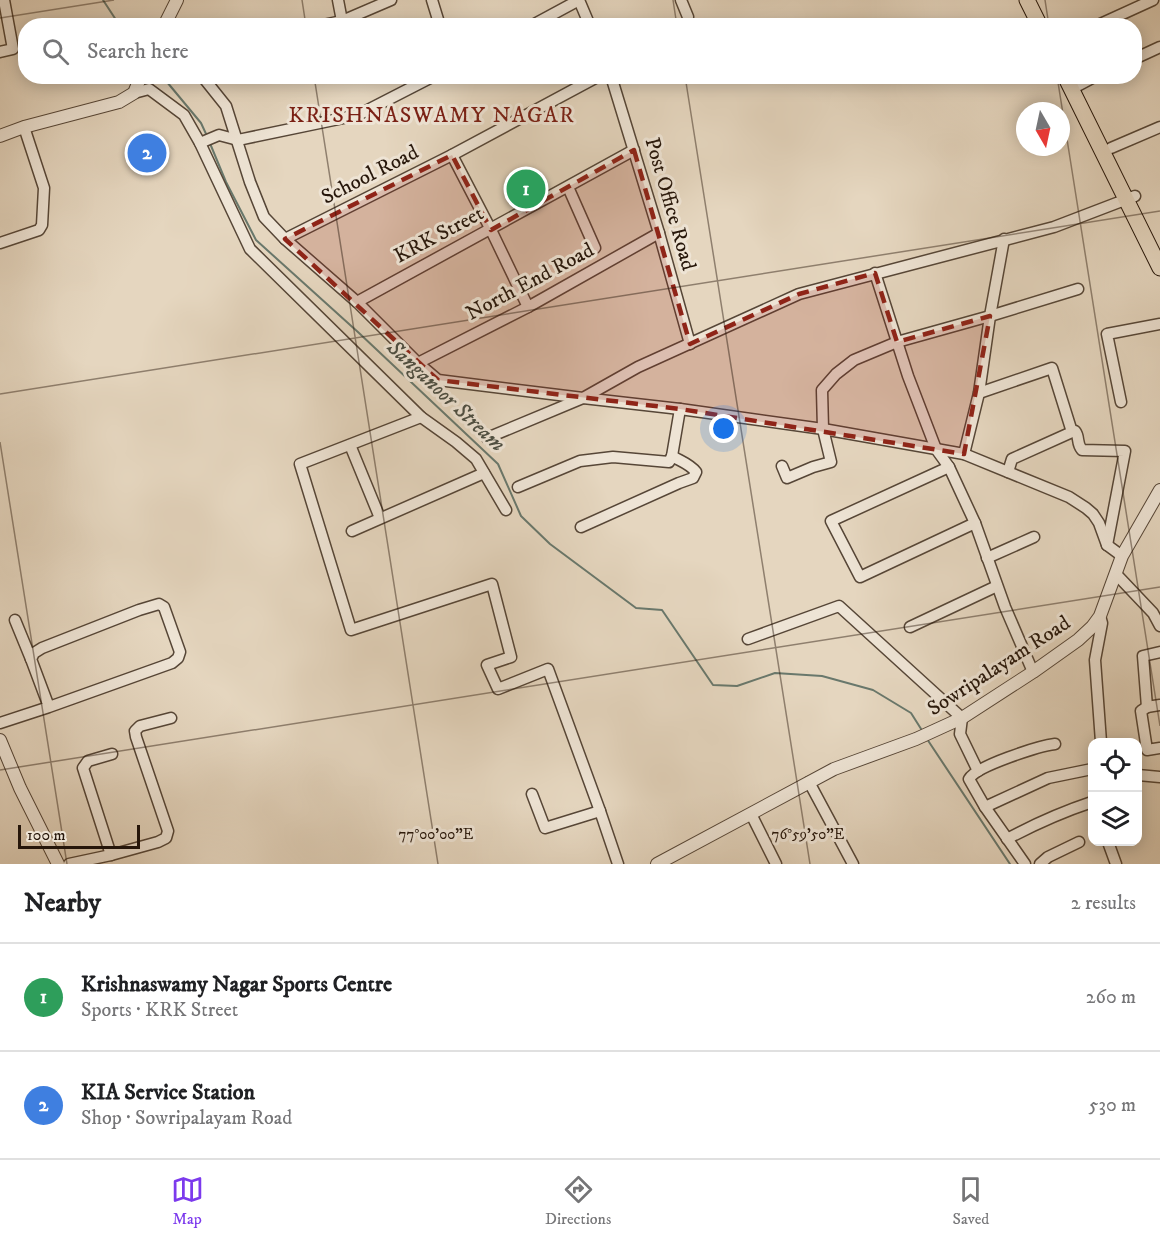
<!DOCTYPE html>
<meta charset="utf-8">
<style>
body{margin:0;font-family:"IM FELL DW Pica",serif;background:#f2f2f2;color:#202124}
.controls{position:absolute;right:18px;bottom:18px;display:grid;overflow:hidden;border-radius:12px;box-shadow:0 3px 15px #0003}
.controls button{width:54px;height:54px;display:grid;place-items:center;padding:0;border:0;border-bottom:2px solid #e0e0e0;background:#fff;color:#202124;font:30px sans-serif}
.compass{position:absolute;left:1016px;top:102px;width:54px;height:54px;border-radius:50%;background:#fff;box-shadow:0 3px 15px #0003;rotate:171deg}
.scale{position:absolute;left:18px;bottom:15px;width:122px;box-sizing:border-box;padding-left:6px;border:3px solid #26160a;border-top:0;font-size:16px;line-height:21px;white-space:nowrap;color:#26160a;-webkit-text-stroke:4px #eee4d5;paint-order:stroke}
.you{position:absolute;left:724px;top:429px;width:21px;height:21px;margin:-15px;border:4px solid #fff;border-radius:50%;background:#1a73e8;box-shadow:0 0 0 9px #1a73e833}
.badge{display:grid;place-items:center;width:39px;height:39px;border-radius:50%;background:#7c3aed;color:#fff;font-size:20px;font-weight:700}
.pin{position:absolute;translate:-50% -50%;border:3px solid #fff;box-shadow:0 2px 6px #0006}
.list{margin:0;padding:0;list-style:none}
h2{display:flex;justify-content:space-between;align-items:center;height:78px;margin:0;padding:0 24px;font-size:26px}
h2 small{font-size:20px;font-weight:400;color:#757577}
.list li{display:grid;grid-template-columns:39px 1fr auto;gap:18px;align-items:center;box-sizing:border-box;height:108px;padding:0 24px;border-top:2px solid #e0e0e0}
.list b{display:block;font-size:22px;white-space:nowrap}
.list p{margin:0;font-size:20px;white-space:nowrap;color:#757577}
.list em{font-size:20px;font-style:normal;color:#757577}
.icon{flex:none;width:33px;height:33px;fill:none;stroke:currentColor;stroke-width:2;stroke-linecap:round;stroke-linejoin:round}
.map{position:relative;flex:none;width:1160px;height:864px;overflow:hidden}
.search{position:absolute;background:#fff;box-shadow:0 3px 15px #0003;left:18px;right:18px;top:18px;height:66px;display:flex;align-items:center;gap:15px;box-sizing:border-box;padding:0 21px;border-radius:24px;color:#757577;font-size:22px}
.sheet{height:294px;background:#fff}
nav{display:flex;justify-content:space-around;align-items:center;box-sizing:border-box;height:84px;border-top:2px solid #e0e0e0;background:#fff;font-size:16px;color:#757577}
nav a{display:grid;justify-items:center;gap:3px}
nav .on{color:#7c3aed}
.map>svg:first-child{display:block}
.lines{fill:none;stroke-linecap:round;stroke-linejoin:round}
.stream{stroke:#69786c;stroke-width:2}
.minor-casing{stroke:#564637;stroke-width:13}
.tertiary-casing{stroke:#564637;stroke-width:14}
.primary-casing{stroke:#26160a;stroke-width:17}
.minor{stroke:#eee4d5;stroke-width:10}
.tertiary{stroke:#eee4d5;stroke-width:12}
.primary{stroke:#e5d6bf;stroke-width:15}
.marked{fill:#8f2418;fill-opacity:0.2;stroke:#8f2418;stroke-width:4.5;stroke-dasharray:12 8;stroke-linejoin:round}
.ticks{fill:none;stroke:#26160a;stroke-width:1.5;stroke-opacity:0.45}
.labels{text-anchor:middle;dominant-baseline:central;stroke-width:6;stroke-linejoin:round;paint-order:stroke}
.street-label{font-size:21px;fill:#26160a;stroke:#eee4d5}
.neighbourhood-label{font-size:22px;letter-spacing:1.5px;fill:#7a1f14;stroke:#eee4d5}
.water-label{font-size:22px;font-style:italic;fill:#4d4f43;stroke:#eee4d5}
.ticks-label{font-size:15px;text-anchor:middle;fill:#26160a;stroke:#eee4d5;stroke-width:6;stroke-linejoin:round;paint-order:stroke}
</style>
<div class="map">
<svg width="1160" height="864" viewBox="0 0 1160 864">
<rect width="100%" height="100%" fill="#e5d6bf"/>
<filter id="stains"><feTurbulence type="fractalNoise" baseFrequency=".00333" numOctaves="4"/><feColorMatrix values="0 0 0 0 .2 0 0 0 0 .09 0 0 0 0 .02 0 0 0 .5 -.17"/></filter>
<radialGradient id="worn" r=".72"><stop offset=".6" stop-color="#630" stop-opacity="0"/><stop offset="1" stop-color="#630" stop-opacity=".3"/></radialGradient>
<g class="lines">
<g class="stream">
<polyline points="103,0 120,26"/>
<polyline points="162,76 201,123 207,136"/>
<polyline points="209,141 226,182 256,240 359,333 498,464 521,516 550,544 636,608 662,610 713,685 737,686 775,673 822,676 873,690 911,713 923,732"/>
<polyline points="927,739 1010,864"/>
</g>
<g class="minor-casing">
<g id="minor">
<polyline points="338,0 342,21"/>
<polyline points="432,0 440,26"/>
<polyline points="579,0 590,26"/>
<polyline points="681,0 688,17"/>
<polyline points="318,26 342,21 391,0"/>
<polyline points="531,26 579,0"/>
<polyline points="1096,26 1153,0"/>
<polyline points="0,52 13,49 4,0"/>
<polyline points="1134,59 1160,47"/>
<polyline points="202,76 226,106 250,182 264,217 285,239 357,302 418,363 438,380 583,398 638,367 799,294 1054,227 1135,196"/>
<polyline points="611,76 659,233 690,344"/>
<polyline points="1079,85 1096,76"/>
<polyline points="134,93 149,89 184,115 200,143 250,249 421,417 456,442 476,459 506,510"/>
<polyline points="200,143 219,135 238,140 358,115 434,76"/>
<polyline points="1111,148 1160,127"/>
<polyline points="452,155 491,230 528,307"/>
<polyline points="568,187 595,248"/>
<polyline points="285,239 452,155 599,76"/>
<polyline points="0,243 39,230 42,225 44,188 24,127"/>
<polyline points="875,273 908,376 936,449 949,467 975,523 1005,607 1033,672"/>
<polyline points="357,302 634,150"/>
<polyline points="418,363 528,307 659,233"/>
<polyline points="979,393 1052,368 1072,432 1012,459 1008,472"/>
<polyline points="1121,402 1107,334 1160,324"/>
<polyline points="421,417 300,464 351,630 492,584 511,657 487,665 498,689 548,669 600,811 618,864"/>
<path d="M1072 432 1075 431C1080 437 1076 443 1082 450L1125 451 1107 545"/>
<polyline points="487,438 583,398 680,409 823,429 936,449 964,454 1069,497 1086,508 1093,514 1099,523 1107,545 1122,556"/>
<polyline points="350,445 380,518"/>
<polyline points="964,454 979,393 990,316 1004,239"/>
<polyline points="782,466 787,478 813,467 831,462 823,429 822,390 836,374 854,360 897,342 990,316 1078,289"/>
<polyline points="949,467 831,521 860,577 975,523"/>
<polyline points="518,487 580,461 613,457 669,462 672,456 680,409"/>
<path d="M581 527 679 483 693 478 696 472C690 464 680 461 672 456"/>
<polyline points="352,531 484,473"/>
<polyline points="987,558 1034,537"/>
<polyline points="1116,574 1153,613 1160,626"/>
<polyline points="1100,616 1102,623 1095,660 1101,742"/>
<polyline points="15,620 31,659"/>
<polyline points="910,627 997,586"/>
<polyline points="748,639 839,606 962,718 960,734 978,771"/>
<polyline points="1160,652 1143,656 1147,707 1160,705"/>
<polyline points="1147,707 1141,711 1147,750 1160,748"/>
<polyline points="0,723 49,707 172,663 178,658 180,652 164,607 159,604 139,610 42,648 34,653 31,659 49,707"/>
<polyline points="1138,775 1160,777"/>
<polyline points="809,782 853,864"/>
<polyline points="532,794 545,828 600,811"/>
<polyline points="985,807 1048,778 1092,769"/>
<polyline points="751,814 776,864"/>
<path d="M1007 839C1035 824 1062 812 1092 802"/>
<polyline points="1108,842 1116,864"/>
<polyline points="111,855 83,768 88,761 112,754"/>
<polyline points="69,864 111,855 158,842 166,838 168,831 136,737 135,731 140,726 171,718"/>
<path d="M1025 864 985 807 969 779C976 766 1039 746 1055 744"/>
<polyline points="1040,864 1048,857 1079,842"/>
</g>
</g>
<g class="tertiary-casing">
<g id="tertiary">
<polyline points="164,26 177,0"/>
<polyline points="0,136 24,127 119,102 134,93 141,76"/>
<polyline points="0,740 20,788 58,864"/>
<polyline points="657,864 834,769 916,739 962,718 1033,672 1078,640 1092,627 1100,616 1122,556 1160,490"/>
</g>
</g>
<g class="primary-casing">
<g id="primary">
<polyline points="1027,0 1040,26"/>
<polyline points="1065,76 1160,268"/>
</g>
</g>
<use href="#minor" class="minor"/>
<use href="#tertiary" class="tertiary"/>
<use href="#primary" class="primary"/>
</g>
<path class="marked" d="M634 150 690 344 799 294 875 273 897 342 990 316 964 454 680 409 438 380 285 239 452 155 491 230Z"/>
<path class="ticks" d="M302 0 306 26M673 0 677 26M1045 0 1049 26M0 18 114 0M314 76 438 864M685 76 810 864M1057 76 1160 726M0 394 1160 211M0 442 67 864M0 770 1160 587"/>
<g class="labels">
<g class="street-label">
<text transform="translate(370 175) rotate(-27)">School Road</text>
<text transform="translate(670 204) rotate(74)">Post Office Road</text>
<text transform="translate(439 235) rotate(-28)">KRK Street</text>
<text transform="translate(530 282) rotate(-28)">North End Road</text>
<text transform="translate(999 666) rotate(-33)">Sowripalayam Road</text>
</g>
<g class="neighbourhood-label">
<text x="432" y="115">KRISHNASWAMY NAGAR</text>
</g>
<g class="water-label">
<text transform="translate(446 396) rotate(43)">Sanganoor Stream</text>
</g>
</g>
<g class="ticks-label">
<text x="436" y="839">77°00'00"E</text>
<text x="808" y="839">76°59'50"E</text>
</g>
<rect width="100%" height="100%" filter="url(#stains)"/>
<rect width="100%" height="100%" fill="url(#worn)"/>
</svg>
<div class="controls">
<button><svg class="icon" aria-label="locate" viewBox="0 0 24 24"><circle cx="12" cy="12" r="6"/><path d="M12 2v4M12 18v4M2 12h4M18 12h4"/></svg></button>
<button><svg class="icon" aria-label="layers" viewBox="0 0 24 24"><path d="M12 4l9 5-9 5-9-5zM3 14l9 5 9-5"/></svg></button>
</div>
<svg class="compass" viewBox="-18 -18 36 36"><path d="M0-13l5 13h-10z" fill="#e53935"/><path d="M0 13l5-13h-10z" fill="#757577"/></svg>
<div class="scale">100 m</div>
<div class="you"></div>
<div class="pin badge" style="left:526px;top:189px;background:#2e9e5b">1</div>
<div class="pin badge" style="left:147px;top:153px;background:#3f7fe0">2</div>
<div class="search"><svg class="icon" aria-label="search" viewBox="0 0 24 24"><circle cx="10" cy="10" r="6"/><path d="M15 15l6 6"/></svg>Search here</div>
</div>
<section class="sheet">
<h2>Nearby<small>2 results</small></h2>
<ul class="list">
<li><span class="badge" style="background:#2e9e5b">1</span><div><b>Krishnaswamy Nagar Sports Centre</b><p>Sports · KRK Street</p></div><em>260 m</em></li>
<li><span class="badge" style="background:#3f7fe0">2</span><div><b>KIA Service Station</b><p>Shop · Sowripalayam Road</p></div><em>530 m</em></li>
</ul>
</section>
<nav>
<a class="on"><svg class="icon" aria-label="map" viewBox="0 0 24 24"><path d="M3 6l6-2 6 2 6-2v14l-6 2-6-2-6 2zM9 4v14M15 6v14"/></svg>Map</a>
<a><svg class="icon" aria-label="directions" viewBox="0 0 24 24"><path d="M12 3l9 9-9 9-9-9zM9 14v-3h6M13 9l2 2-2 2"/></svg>Directions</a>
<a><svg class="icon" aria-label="saved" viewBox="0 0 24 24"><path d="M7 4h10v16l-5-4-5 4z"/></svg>Saved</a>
</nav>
